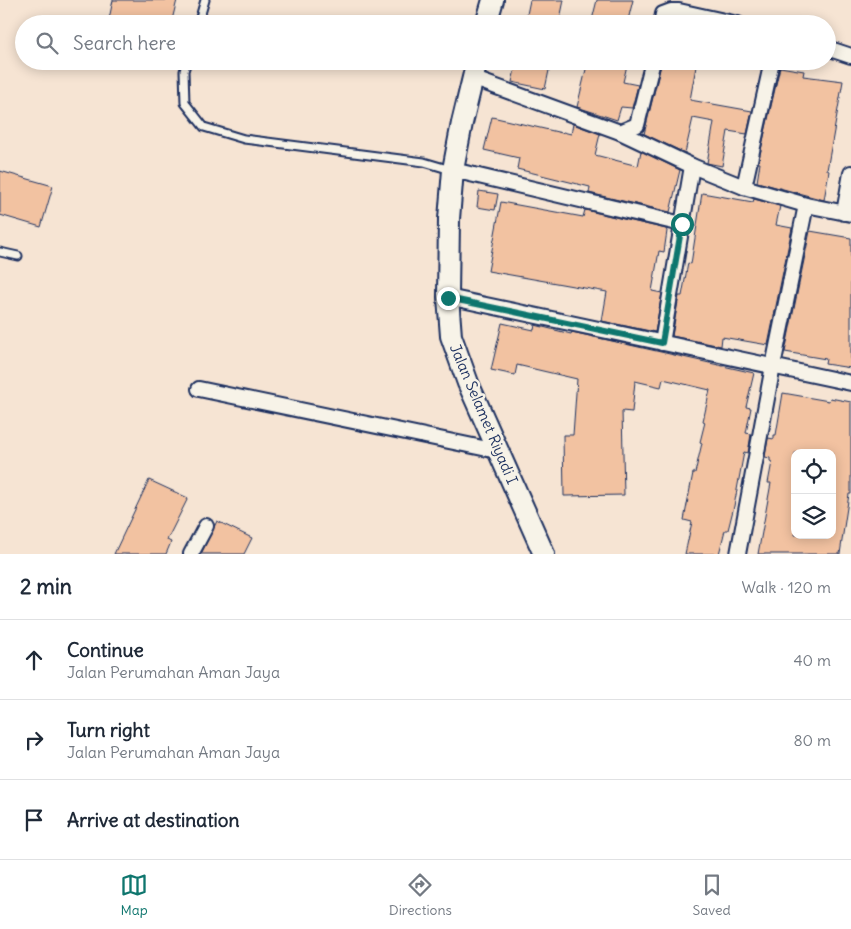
<!DOCTYPE html>
<meta charset="utf-8">
<style>
body{margin:0;font-family:Delius,sans-serif;background:#f6f6f7;color:#1f2937}
.controls{position:absolute;right:15px;bottom:15px;display:grid;overflow:hidden;border-radius:10px;box-shadow:0 2px 12px #0003}
.controls button{width:45px;height:45px;display:grid;place-items:center;padding:0;border:0;border-bottom:1px solid #e0e1e3;background:#fff;color:#1f2937;font:25px sans-serif}
.stop{position:absolute;width:15px;height:15px;margin:-11px;border:4px solid #0f766e;border-radius:50%;background:#fff}
.stop.end{background:#0f766e;border-color:#fff;box-shadow:0 1px 5px #0008}
.list{margin:0;padding:0;list-style:none}
h2{display:flex;justify-content:space-between;align-items:center;height:65px;margin:0;padding:0 20px;font-size:21px}
h2 small{font-size:16px;font-weight:400;color:#747a83}
.list li{display:grid;grid-template-columns:32px 1fr auto;gap:15px;align-items:center;box-sizing:border-box;height:80px;padding:0 20px;border-top:1px solid #e0e1e3}
.list b{display:block;font-size:19px;white-space:nowrap}
.list p{margin:0;font-size:16px;white-space:nowrap;color:#747a83}
.list em{font-size:16px;font-style:normal;color:#747a83}
.icon{flex:none;width:28px;height:28px;fill:none;stroke:currentColor;stroke-width:2;stroke-linecap:round;stroke-linejoin:round}
.map{position:relative;flex:none;width:851px;height:554px;overflow:hidden}
.search{position:absolute;background:#fff;box-shadow:0 2px 12px #0003;left:15px;right:15px;top:15px;height:55px;display:flex;align-items:center;gap:12px;box-sizing:border-box;padding:0 18px;border-radius:28px;color:#747a83;font-size:19px}
.sheet{height:305px;background:#fff}
nav{display:flex;justify-content:space-around;align-items:center;box-sizing:border-box;height:70px;border-top:1px solid #e0e1e3;background:#fff;font-size:14px;color:#747a83}
nav a{display:grid;justify-items:center;gap:2px}
nav .on{color:#0f766e}
.map>svg:first-child{display:block}
.building{fill:#f2c2a1;stroke:#1b2f5e;fill-rule:evenodd}
.lines{fill:none;stroke-linecap:round;stroke-linejoin:round}
.service-casing{stroke:#1b2f5e;stroke-width:11}
.minor-casing{stroke:#1b2f5e;stroke-width:18}
.secondary-casing{stroke:#1b2f5e;stroke-width:24}
.service{stroke:#f7f3e8;stroke-width:7}
.minor{stroke:#f7f3e8;stroke-width:14}
.secondary{stroke:#f7f3e8;stroke-width:20}
.route{stroke:#0f766e;stroke-width:6}
.labels{text-anchor:middle;dominant-baseline:central;stroke-width:5;stroke-linejoin:round;paint-order:stroke}
.street-label{font-size:15px;fill:#1b2f5e;stroke:#f7f3e8}
</style>
<div class="map">
<svg width="851" height="554" viewBox="0 0 851 554">
<rect width="100%" height="100%" fill="#f6e4d3"/>
<filter id="ink" filterUnits="userSpaceOnUse"><feTurbulence type="fractalNoise" baseFrequency=".02" numOctaves="2"/><feDisplacementMap in="SourceGraphic" scale="10" xChannelSelector="R" yChannelSelector="G"/><feConvolveMatrix kernelMatrix="1 2 1 2 8 2 1 2 1" color-interpolation-filters="sRGB"/></filter>
<g filter="url(#ink)">
<g class="building">
<polygon points="113,0 177,0 171,24 108,24"/>
<polygon points="530,0 564,0 559,24 525,24"/>
<polygon points="597,0 633,0 627,24 591,24"/>
<polygon points="517,61 551,61 545,89 512,82"/>
<polygon points="588,61 628,61 623,82 638,85 632,108 621,107 617,120 577,107"/>
<polygon points="662,61 697,61 690,100 752,111 747,134 728,131 722,166 707,163 714,122 693,118 685,153 644,134"/>
<polygon points="780,67 804,71 803,76 843,81 827,170 829,171 824,200 757,182 760,163 758,163"/>
<polygon points="492,117 562,133 563,132 571,134 573,124 600,134 595,155 638,166 641,151 680,170 670,212 589,193 590,187 517,169 519,158 484,150"/>
<polygon points="0,171 53,186 41,227 0,215"/>
<polygon points="479,191 498,194 495,210 477,207"/>
<polygon points="702,193 753,202 754,199 780,206 776,225 792,228 768,345 722,337 721,346 672,336 679,296 682,296 688,263 691,264"/>
<polygon points="501,202 583,217 585,210 666,229 667,231 664,252 659,251 652,291 662,293 655,332 602,321 607,292 488,271"/>
<polygon points="810,231 851,238 851,368 825,364 826,359 785,352"/>
<polygon points="502,323 534,330 535,325 571,334 572,332 754,373 746,407 751,408 746,433 751,434 748,453 744,452 734,506 728,530 725,530 719,554 685,554 692,522 684,520 693,473 695,473 702,443 700,442 705,422 703,421 710,390 663,379 661,387 635,381 632,412 622,411 624,495 564,496 563,435 573,435 577,379 517,365 515,375 491,370"/>
<path d="M783 393 829 401 830 398 851 402V494H849L840 554H758L771 483H768L772 462 770 461V458L765 457 768 438 774 439V435H776ZM795 453H832V535H795Z"/>
<polygon points="149,480 188,498 167,540 171,542 166,554 114,554"/>
<polygon points="217,521 252,538 244,554 201,554"/>
</g>
<g class="lines">
<g class="service-casing">
<g id="service">
<polyline points="198,24 205,0"/>
<polyline points="187,61 184,71 185,103 204,127 244,139 424,162 451,170"/>
<polyline points="0,252 18,256"/>
</g>
</g>
<g class="minor-casing">
<g id="minor">
<polyline points="661,24 663,14 671,11 679,11 738,24"/>
<polyline points="827,48 851,56"/>
<polyline points="472,78 620,132 692,166 744,187 806,205 851,214"/>
<polyline points="620,132 637,125 653,61"/>
<polyline points="453,170 682,224"/>
<polyline points="744,187 772,61"/>
<polyline points="844,213 851,173"/>
<polyline points="448,297 851,383"/>
<polyline points="662,343 692,166"/>
<polyline points="199,389 497,451"/>
<polyline points="191,554 206,526"/>
<polyline points="738,554 773,366 806,205"/>
</g>
</g>
<g class="secondary-casing">
<g id="secondary">
<polyline points="486,24 493,0"/>
<polyline points="477,61 462,123 453,170 449,219 448,297 451,336 468,383 544,554"/>
</g>
</g>
<use href="#service" class="service"/>
<use href="#minor" class="minor"/>
<use href="#secondary" class="secondary"/>
</g>
</g>
<g class="lines" filter="url(#ink)">
<polyline class="route" points="448,298 662,343 682,224"/>
</g>
<g class="labels">
<g class="street-label">
<text transform="translate(484 414) rotate(67)">Jalan Selamet Riyadi I</text>
</g>
</g>
</svg>
<div class="controls">
<button><svg class="icon" aria-label="locate" viewBox="0 0 24 24"><circle cx="12" cy="12" r="6"/><path d="M12 2v4M12 18v4M2 12h4M18 12h4"/></svg></button>
<button><svg class="icon" aria-label="layers" viewBox="0 0 24 24"><path d="M12 4l9 5-9 5-9-5zM3 14l9 5 9-5"/></svg></button>
</div>
<div class="stop" style="left:682px;top:224px"></div>
<div class="stop end" style="left:448px;top:298px"></div>
<div class="search"><svg class="icon" aria-label="search" viewBox="0 0 24 24"><circle cx="10" cy="10" r="6"/><path d="M15 15l6 6"/></svg>Search here</div>
</div>
<section class="sheet">
<h2>2 min<small>Walk · 120 m</small></h2>
<ul class="list">
<li><svg class="icon" aria-label="ahead" viewBox="0 0 24 24"><path d="M12 20V5M6 11l6-6 6 6"/></svg><div><b>Continue</b><p>Jalan Perumahan Aman Jaya</p></div><em>40 m</em></li>
<li><svg class="icon" aria-label="right" viewBox="0 0 24 24"><path d="M7 20v-9h11M14 6l5 5-5 5"/></svg><div><b>Turn right</b><p>Jalan Perumahan Aman Jaya</p></div><em>80 m</em></li>
<li><svg class="icon" aria-label="arrive" viewBox="0 0 24 24"><path d="M6 21V4h12l-3 4 3 4H6"/></svg><div><b>Arrive at destination</b></div></li>
</ul>
</section>
<nav>
<a class="on"><svg class="icon" aria-label="map" viewBox="0 0 24 24"><path d="M3 6l6-2 6 2 6-2v14l-6 2-6-2-6 2zM9 4v14M15 6v14"/></svg>Map</a>
<a><svg class="icon" aria-label="directions" viewBox="0 0 24 24"><path d="M12 3l9 9-9 9-9-9zM9 14v-3h6M13 9l2 2-2 2"/></svg>Directions</a>
<a><svg class="icon" aria-label="saved" viewBox="0 0 24 24"><path d="M7 4h10v16l-5-4-5 4z"/></svg>Saved</a>
</nav>
